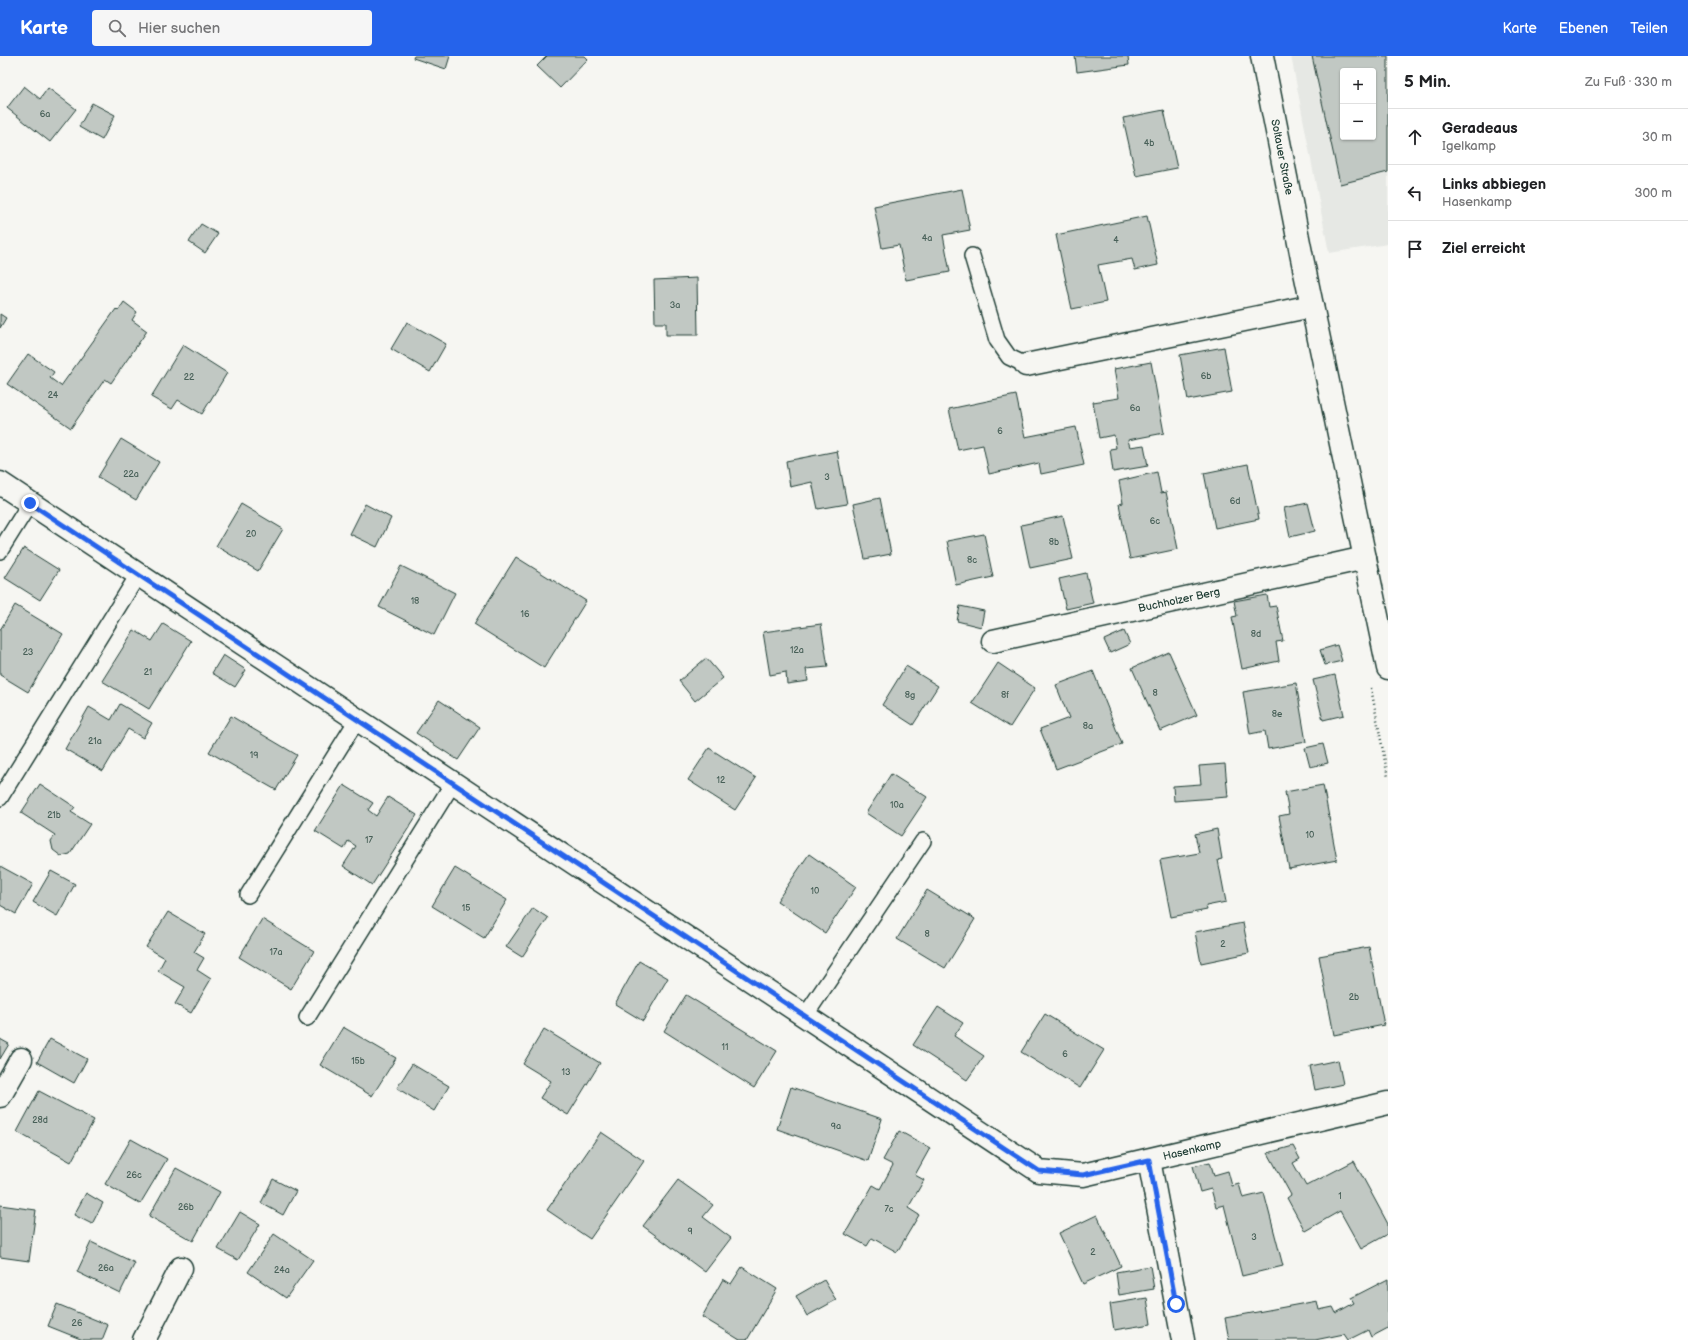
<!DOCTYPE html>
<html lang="de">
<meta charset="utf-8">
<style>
body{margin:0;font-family:"Balsamiq Sans",sans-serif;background:#f6f6f6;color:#202124}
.controls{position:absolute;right:12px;top:12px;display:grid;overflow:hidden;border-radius:4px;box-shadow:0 1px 3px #0004}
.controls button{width:36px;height:36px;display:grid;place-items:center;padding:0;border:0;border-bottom:1px solid #e0e0e0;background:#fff;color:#202124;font:20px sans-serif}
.stop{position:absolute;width:12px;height:12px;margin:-9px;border:3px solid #2563eb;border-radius:50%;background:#fff}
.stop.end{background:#2563eb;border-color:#fff;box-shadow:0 1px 4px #0008}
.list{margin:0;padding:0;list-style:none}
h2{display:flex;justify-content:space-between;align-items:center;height:52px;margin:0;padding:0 16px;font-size:17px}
h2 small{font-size:13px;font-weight:400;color:#757577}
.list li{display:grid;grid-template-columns:26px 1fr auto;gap:12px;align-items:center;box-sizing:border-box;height:56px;padding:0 16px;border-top:1px solid #e0e0e0}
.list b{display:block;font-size:15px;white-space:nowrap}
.list p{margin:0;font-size:13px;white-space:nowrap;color:#757577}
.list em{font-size:13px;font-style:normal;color:#757577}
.icon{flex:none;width:22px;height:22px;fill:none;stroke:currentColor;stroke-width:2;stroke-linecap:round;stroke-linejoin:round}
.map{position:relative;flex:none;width:1388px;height:1284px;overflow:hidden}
header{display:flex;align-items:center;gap:24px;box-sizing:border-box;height:56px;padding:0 20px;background:#2563eb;color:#fff}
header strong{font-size:19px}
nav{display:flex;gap:22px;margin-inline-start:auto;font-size:14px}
.search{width:280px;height:36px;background:#f6f6f6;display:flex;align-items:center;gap:10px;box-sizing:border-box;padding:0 14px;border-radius:4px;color:#757577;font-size:15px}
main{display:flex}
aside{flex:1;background:#fff}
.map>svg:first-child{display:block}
.built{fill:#e6e8e4;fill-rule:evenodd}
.building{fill:#c1c8c3;stroke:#1f3d34;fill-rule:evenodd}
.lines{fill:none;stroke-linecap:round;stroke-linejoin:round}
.service-casing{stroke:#1f3d34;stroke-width:18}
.minor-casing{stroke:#1f3d34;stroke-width:25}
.secondary-casing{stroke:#1f3d34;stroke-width:25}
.path{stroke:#1f3d34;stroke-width:2.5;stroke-dasharray:1 3;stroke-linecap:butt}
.service{stroke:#f6f6f2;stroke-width:15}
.minor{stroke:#f6f6f2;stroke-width:22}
.secondary{stroke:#f6f6f2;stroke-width:22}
.route{stroke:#2563eb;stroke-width:5}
.labels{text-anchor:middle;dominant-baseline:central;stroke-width:4;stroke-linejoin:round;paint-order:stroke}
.number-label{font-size:9px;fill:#486058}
.street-label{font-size:11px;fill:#1f3d34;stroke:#f6f6f2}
</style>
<header>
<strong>Karte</strong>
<div class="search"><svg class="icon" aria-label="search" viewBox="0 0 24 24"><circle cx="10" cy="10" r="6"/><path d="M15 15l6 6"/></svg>Hier suchen</div>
<nav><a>Karte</a><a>Ebenen</a><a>Teilen</a></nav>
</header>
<main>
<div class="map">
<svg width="1388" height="1284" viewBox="0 0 1388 1284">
<rect width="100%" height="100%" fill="#f6f6f2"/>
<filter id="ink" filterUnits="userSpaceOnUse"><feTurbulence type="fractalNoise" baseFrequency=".025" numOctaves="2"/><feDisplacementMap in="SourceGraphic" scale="8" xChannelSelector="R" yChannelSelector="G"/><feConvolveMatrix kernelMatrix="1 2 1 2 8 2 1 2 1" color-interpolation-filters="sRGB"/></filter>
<g filter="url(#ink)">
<path class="built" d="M1291 0H1388V188L1329 197ZM1343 15H1373V81H1343Z"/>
<g class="building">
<polygon points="414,0 450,0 446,13 413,2"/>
<polygon points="547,0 585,0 588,3 560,32 537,10"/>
<polygon points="1075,0 1128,0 1129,9 1077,16"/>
<path d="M1312 0H1388V116L1340 128ZM1343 15H1373V81H1343Z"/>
<polygon points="24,30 40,43 48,32 76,53 50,86 7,52"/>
<polygon points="92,47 115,59 102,84 79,71"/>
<polygon points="1164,54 1177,112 1136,120 1123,62"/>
<polygon points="962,133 970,174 943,179 950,216 906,224 899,189 882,192 874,150"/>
<polygon points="1147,160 1158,209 1135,214 1132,203 1098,209 1106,246 1072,253 1056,179"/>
<polygon points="201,168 218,178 205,197 189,186"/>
<polygon points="697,222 698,279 666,279 666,267 655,267 654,224"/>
<polygon points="124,246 137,256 132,264 147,275 111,327 105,323 71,372 7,328 28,298 54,316 50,322 61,330 116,253 118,255"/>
<polygon points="0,258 6,262 0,272"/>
<polygon points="407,266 446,288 430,316 391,293"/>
<polygon points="183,289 227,317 202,358 178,344 172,353 151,341"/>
<polygon points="1224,291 1232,336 1188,344 1180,299"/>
<polygon points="1151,306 1164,377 1128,384 1130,391 1144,389 1148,410 1113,416 1110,393 1116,392 1114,379 1099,382 1093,346 1119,342 1114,313"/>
<polygon points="1016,339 1025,381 1076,371 1084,409 1041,418 1039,407 989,418 983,389 958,394 949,353"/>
<polygon points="121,383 159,406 136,444 98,421"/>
<polygon points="837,395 847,448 818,453 812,426 790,431 786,405"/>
<polygon points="1248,408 1259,463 1215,472 1204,417"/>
<polygon points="1157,416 1161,437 1166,436 1178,493 1130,503 1119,448 1123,447 1119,425"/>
<polygon points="880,442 891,498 865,503 853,448"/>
<polygon points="1308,447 1315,475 1290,481 1284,452"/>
<polygon points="241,448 283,473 258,515 216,490"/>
<polygon points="365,448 391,462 377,491 350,478"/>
<polygon points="1063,460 1073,503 1030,512 1021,469"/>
<polygon points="984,478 993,521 956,529 947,485"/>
<polygon points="24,492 59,514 40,544 5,522"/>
<polygon points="516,501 586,545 544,612 474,568"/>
<polygon points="401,510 455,537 434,579 379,551"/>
<polygon points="1086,517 1093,547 1066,553 1059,523"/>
<polygon points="1267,539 1269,551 1276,550 1283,585 1276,586 1279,605 1242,613 1232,561 1237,560 1234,545"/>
<polygon points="15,549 63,578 28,636 0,619 0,574"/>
<polygon points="960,550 984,555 981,571 957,565"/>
<polygon points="163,568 191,585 149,653 102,625 134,574 152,585"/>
<polygon points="821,568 828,611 806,613 808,625 787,628 786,616 770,619 763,576"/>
<polygon points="1124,575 1130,588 1110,597 1104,584"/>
<polygon points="1337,589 1342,605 1325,609 1320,594"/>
<polygon points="1169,596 1197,659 1160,675 1132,612"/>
<polygon points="223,599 246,614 235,631 212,617"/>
<polygon points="706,602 723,622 695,645 679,625"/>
<polygon points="998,607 1035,632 1010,671 972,647"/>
<polygon points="906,610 938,630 913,669 882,649"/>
<polygon points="1093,615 1122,688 1056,713 1040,673 1069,662 1056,629"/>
<polygon points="1335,619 1344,659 1323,664 1313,624"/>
<polygon points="1296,627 1306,686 1268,693 1265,675 1250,678 1243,636"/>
<polygon points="439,644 480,671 458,704 416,677"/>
<polygon points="120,648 152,667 143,682 128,673 103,715 65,693 89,651 111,664"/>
<polygon points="231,660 297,699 276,734 209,696"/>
<polygon points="1323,688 1328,707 1310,711 1305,692"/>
<polygon points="709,692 756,722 735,754 688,724"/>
<polygon points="1225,708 1228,741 1174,745 1173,730 1201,728 1199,710"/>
<polygon points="891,718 927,741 901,780 866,757"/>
<polygon points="40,728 75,751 71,756 90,768 70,798 61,800 53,794 51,785 55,779 21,757"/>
<polygon points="344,729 373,747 368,754 376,760 388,741 417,759 372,829 343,810 356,790 348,785 344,793 315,775"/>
<polygon points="1323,729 1337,804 1289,813 1279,760 1289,758 1285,736"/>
<polygon points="1217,773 1222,803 1218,804 1226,846 1206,850 1207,854 1171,861 1160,804 1199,797 1195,778"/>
<polygon points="809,798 856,831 825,877 777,845"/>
<polygon points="0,810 33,828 16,858 0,849"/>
<polygon points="455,812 507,844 484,882 432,850"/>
<polygon points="51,815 75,828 57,860 33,846"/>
<polygon points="927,834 975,863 945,912 897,883"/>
<polygon points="533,852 548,862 522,901 506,891"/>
<polygon points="168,856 205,878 194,896 204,902 197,914 211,923 191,957 175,948 185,931 158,915 165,902 146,891"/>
<polygon points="262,863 314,895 291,933 239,901"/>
<polygon points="1243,867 1249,897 1201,907 1195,876"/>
<polygon points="1369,891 1384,969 1334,979 1319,900"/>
<polygon points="639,905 668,922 643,965 615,948"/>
<polygon points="686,939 777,995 754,1032 664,975"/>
<polygon points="938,951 963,967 954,980 984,1000 967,1024 913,989"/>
<polygon points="1045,958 1104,994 1080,1032 1021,996"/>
<polygon points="343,971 396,1002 372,1040 320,1009"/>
<polygon points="544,973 600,1007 568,1059 540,1042 551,1025 523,1008"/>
<polygon points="0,983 9,988 0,1003"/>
<polygon points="50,983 87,1003 74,1027 37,1006"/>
<polygon points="1338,1004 1343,1028 1315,1034 1310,1010"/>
<polygon points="412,1008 449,1030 434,1055 397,1032"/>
<polygon points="791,1031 882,1063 868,1105 777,1073"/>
<polygon points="39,1035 94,1064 71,1106 17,1076"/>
<polygon points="899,1075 930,1092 915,1119 924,1124 908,1152 919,1159 897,1196 872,1182 867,1190 845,1178 873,1129 880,1133 893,1109 883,1104"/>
<polygon points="601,1076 644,1105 590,1183 547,1154"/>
<polygon points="131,1083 167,1103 140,1148 105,1128"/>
<polygon points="1293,1090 1300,1103 1293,1107 1306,1130 1354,1105 1388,1168 1388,1178 1361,1193 1340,1155 1305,1175 1287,1142 1291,1139 1268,1097"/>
<polygon points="1210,1106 1214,1119 1228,1115 1232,1130 1239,1128 1243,1142 1264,1137 1283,1210 1242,1220 1224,1149 1216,1151 1211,1133 1200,1136 1193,1110"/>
<polygon points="176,1112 220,1136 193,1185 149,1160"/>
<polygon points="273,1123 296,1135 283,1159 261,1147"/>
<polygon points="678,1124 713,1149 703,1161 731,1182 705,1216 643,1170"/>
<polygon points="86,1137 103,1147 92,1168 74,1159"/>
<polygon points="0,1149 36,1154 29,1205 0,1201"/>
<polygon points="240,1156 260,1168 238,1204 218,1193"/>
<polygon points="1097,1159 1121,1210 1083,1228 1059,1177"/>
<polygon points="274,1178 313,1204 286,1242 248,1216"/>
<polygon points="91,1186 135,1207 120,1237 77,1216"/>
<polygon points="1150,1210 1154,1233 1119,1239 1116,1216"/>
<polygon points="742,1211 777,1233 747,1284 740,1284 702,1261 723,1223 731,1228"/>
<polygon points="1388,1223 1388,1272 1371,1281 1368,1274 1348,1284 1344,1278 1315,1284 1229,1284 1225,1262 1317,1245 1319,1254 1333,1251 1336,1257 1354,1247 1351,1242"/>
<polygon points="824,1224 836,1244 807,1260 796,1240"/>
<polygon points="1147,1242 1151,1268 1114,1274 1110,1248"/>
<polygon points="57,1248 108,1269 102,1284 83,1284 48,1270"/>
</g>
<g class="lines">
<g class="service-casing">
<g id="service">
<polyline points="972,200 997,284 1009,301 1026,309"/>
<polyline points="0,495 30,447"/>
<polyline points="0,742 138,519"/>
<polyline points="248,839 357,664"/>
<polyline points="805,960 923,785"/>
<polyline points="307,962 453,727"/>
</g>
</g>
<g class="minor-casing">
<g id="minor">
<polyline points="1026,309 1312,250"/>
<polyline points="0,427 1039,1115 1083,1119 1388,1047"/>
<polyline points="993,585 1365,502"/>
<polyline points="0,1040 21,1003"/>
<polyline points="1149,1104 1183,1284"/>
<polyline points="144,1284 181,1212"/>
</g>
</g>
<g class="secondary-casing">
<polyline id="secondary" points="1262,0 1302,202 1388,612"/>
</g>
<polyline class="path" points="1371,632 1388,721"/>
<use href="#service" class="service"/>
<use href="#minor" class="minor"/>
<use href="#secondary" class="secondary"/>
</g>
</g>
<g class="lines" filter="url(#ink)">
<polyline class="route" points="30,447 1039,1115 1083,1119 1149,1104 1176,1248"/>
</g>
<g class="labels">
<g class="number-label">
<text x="45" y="58">6a</text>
<text x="1149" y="87">4b</text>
<text x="927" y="182">4a</text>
<text x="1116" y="184">4</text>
<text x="675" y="249">3a</text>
<text x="1206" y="320">6b</text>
<text x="189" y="321">22</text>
<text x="53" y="339">24</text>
<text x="1135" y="352">6a</text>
<text x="1000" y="375">6</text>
<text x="131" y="418">22a</text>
<text x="827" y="421">3</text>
<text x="1235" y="445">6d</text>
<text x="1155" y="465">6c</text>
<text x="251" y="478">20</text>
<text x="1054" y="486">8b</text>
<text x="972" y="504">8c</text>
<text x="415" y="545">18</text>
<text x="525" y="558">16</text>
<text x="1256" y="578">8d</text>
<text x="797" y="594">12a</text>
<text x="28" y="596">23</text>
<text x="148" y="616">21</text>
<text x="1155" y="637">8</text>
<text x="910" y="639">8g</text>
<text x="1005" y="639">8f</text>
<text x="1277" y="658">8e</text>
<text x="1088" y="670">8a</text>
<text x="95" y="685">21a</text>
<text x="254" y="699">19</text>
<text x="721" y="724">12</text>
<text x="897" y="749">10a</text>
<text x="54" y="759">21b</text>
<text x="1310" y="779">10</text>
<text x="369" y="784">17</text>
<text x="815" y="835">10</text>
<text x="466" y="852">15</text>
<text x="927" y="878">8</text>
<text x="1223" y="888">2</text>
<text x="276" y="896">17a</text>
<text x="1354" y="941">2b</text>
<text x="725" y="991">11</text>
<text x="1065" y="998">6</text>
<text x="358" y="1005">15b</text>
<text x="566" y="1016">13</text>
<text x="40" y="1064">28d</text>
<text x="836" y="1070">9a</text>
<text x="134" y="1119">26c</text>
<text x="1340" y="1140">1</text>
<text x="186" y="1151">26b</text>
<text x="889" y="1153">7c</text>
<text x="690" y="1175">9</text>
<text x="1254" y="1181">3</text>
<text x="1093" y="1196">2</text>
<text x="106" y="1212">26a</text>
<text x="282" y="1214">24a</text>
<text x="77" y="1267">26</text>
</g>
<g class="street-label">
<text transform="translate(1282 101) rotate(79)">Soltauer Straße</text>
<text transform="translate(1179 544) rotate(-12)">Buchholzer Berg</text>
<text transform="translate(1192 1094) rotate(-13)">Hasenkamp</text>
</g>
</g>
</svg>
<div class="controls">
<button>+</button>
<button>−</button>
</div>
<div class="stop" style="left:1176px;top:1248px"></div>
<div class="stop end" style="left:30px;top:447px"></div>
</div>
<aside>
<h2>5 Min.<small>Zu Fuß · 330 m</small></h2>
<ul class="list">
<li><svg class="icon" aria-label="ahead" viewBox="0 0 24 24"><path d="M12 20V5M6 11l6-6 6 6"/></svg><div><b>Geradeaus</b><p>Igelkamp</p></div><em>30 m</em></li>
<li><svg class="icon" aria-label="left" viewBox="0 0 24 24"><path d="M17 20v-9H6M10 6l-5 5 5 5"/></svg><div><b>Links abbiegen</b><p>Hasenkamp</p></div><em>300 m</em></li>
<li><svg class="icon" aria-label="arrive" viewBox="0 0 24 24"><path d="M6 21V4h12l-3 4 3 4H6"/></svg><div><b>Ziel erreicht</b></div></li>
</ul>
</aside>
</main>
